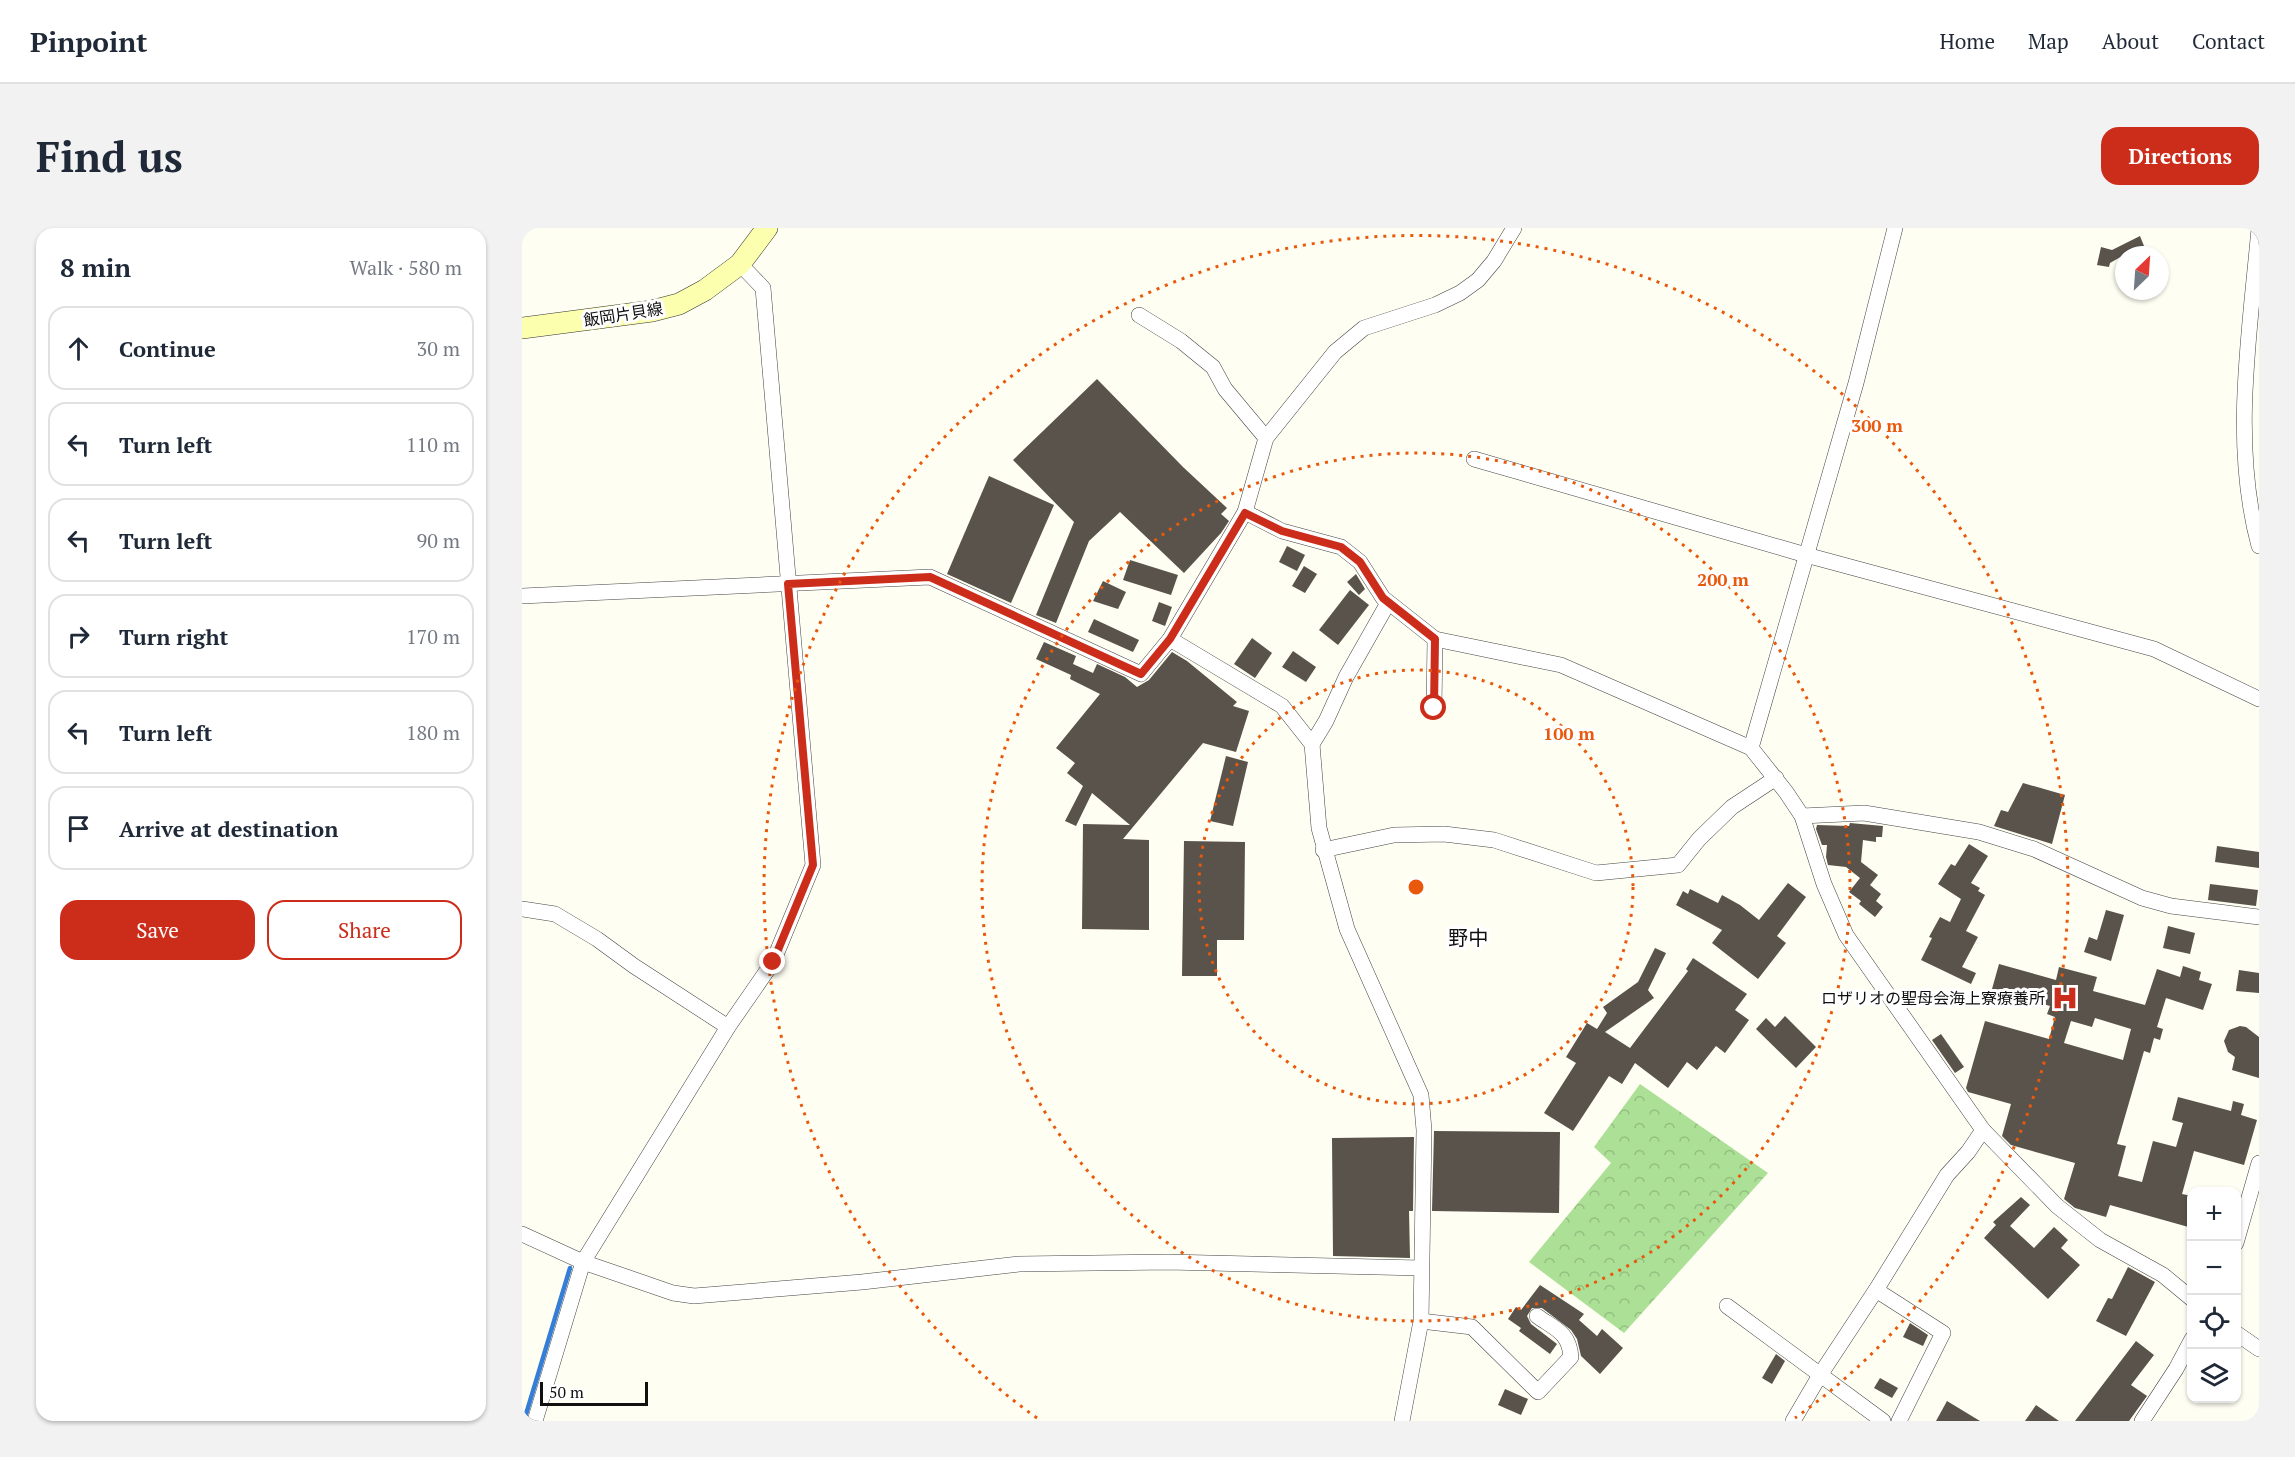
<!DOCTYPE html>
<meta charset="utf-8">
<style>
body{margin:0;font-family:"PT Serif","Noto Sans JP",serif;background:#f2f2f3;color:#1f2937}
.controls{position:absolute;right:18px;bottom:18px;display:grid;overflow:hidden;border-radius:12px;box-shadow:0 2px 4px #0004}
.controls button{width:54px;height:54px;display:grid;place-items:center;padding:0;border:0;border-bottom:2px solid #e0e1e3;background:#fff;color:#1f2937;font:30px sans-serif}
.compass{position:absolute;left:1593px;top:18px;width:54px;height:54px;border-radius:50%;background:#fff;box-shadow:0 2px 4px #0004;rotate:25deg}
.scale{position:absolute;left:18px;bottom:15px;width:108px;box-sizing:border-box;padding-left:6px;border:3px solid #101010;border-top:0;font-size:16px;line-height:21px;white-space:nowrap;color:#101010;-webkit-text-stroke:4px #fff;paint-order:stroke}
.stop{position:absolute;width:18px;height:18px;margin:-14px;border:4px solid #cc2d1b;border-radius:50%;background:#fff}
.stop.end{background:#cc2d1b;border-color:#fff;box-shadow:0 2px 6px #0008}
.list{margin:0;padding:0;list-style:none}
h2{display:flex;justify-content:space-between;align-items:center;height:78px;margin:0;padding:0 24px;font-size:26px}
h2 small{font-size:20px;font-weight:400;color:#747a83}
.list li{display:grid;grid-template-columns:39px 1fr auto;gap:18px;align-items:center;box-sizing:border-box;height:84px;margin:0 12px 12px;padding:0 12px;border:2px solid #e0e1e3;border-radius:18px}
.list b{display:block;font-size:22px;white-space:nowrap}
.list em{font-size:20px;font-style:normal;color:#747a83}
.actions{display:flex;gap:12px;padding:18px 24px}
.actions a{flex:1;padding:14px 0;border:2px solid #cc2d1b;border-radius:18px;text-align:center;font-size:21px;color:#cc2d1b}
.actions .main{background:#cc2d1b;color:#fff}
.icon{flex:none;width:33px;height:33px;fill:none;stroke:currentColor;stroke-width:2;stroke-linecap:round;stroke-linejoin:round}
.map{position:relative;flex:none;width:1737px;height:1193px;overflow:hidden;border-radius:18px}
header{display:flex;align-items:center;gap:36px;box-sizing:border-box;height:84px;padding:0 30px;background:#fff;border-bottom:2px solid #e0e1e3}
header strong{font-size:28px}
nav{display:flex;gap:33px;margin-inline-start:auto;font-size:21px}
.intro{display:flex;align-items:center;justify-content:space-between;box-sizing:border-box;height:144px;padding:0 36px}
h1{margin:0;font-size:42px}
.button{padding:15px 27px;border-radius:18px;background:#cc2d1b;color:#fff;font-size:21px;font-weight:700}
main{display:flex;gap:36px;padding:0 36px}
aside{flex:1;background:#fff;border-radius:18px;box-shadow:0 2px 4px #0004}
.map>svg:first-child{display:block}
.forest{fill:url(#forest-crowns)}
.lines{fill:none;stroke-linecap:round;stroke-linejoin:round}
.stream{stroke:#347ed8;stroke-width:4.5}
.building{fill:#59534b;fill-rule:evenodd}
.minor-casing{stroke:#434343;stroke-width:16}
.secondary-casing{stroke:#323232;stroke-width:22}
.minor{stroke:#fff;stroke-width:15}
.secondary{stroke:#fcffae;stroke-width:21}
.route{stroke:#cc2d1b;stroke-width:8}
.ring{fill:none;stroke:#e8590c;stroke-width:3;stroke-dasharray:3 6}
.labels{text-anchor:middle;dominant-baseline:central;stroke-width:6;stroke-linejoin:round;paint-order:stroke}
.street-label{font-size:16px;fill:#101010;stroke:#fff}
.poi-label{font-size:16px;fill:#101010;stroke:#fff;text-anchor:end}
.quarter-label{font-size:20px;fill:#101010;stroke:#fff}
.centre{fill:#e8590c;stroke:#fff;stroke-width:3}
.ring-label{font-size:18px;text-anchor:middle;font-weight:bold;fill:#e8590c;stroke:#fff;stroke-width:6;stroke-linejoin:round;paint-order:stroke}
</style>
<header>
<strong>Pinpoint</strong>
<nav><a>Home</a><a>Map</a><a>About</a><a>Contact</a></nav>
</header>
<div class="intro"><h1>Find us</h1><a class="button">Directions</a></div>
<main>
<aside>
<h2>8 min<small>Walk · 580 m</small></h2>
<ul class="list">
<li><svg class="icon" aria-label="ahead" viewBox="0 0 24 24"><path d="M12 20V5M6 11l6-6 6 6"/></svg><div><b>Continue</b></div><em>30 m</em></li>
<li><svg class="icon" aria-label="left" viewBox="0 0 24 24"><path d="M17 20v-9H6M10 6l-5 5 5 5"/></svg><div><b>Turn left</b></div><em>110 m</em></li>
<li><svg class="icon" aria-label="left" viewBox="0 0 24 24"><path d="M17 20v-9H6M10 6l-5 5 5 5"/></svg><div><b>Turn left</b></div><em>90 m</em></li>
<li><svg class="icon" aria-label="right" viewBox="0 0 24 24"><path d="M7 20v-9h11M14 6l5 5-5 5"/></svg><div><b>Turn right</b></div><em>170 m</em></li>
<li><svg class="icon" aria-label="left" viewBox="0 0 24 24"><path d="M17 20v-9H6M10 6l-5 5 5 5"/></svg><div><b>Turn left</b></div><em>180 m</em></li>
<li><svg class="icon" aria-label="arrive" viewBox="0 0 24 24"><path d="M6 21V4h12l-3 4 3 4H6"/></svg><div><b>Arrive at destination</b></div></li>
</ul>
<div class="actions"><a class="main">Save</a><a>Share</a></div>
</aside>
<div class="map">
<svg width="1737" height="1193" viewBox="0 0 1737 1193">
<defs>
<pattern id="forest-crowns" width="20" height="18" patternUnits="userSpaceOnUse" patternTransform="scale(1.5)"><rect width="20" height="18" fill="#ace096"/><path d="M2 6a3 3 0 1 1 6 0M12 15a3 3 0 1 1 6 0" fill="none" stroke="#93bf80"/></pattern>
</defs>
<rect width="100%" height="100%" fill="#fffef3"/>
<polygon class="forest" points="1118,856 1246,945 1102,1105 1007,1034 1089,935 1072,919"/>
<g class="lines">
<polyline class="stream" points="2,1193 48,1040"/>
</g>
<g class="building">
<polygon points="1618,8 1622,18 1621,19 1602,27 1588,35 1587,39 1575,37 1579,19 1590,22"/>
<polygon points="575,151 661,239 705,280 699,286 707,293 699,305 662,345 598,284 567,313 534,395 514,387 552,294 491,232"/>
<polygon points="467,248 532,277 489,375 425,346"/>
<polygon points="765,318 783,327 775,343 757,334"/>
<polygon points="608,332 656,347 649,367 601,352"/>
<polygon points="782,338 795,346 783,365 770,358"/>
<polygon points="834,346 843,361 837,367 825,354"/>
<polygon points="581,353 604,364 596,381 571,373"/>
<polygon points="828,362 847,377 816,417 797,402"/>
<polygon points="637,374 650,379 643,398 630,393"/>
<polygon points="572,391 617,412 611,424 566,404"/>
<polygon points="730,410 750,425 733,450 712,436"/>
<polygon points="522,414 554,428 551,436 571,445 575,436 603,449 615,459 627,452 650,424 665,433 715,474 711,478 727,483 714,524 681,515 601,611 627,612 627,702 560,701 561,596 608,597 570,565 554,598 543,593 561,558 545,545 553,535 534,520 578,466 548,451 549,447 514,431"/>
<polygon points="771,423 794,439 784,454 760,439"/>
<polygon points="704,528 726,534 711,598 688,593"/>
<polygon points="1501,555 1543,567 1530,616 1472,598 1479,582 1486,584"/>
<polygon points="1328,595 1361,598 1360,609 1354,609 1354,614 1341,612 1339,634 1356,647 1348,657 1359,666 1354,673 1361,679 1353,689 1337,676 1339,673 1327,664 1338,650 1324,639 1306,637 1304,629 1305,617 1300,617 1294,601 1295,597 1327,598"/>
<polygon points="662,613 723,614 722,712 695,712 695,748 660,748"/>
<polygon points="1447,616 1466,628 1449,655 1458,660 1456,663 1463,667 1444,703 1456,709 1440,739 1454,745 1449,756 1399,732 1410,710 1407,709 1418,689 1428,694 1439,671 1416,656 1429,636 1433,638"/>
<polygon points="1695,618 1737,624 1737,640 1693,634"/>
<polygon points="1266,655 1284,669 1255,708 1264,715 1236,751 1190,715 1200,702 1154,677 1161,663 1166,666 1168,661 1196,675 1200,667 1218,677 1237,692"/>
<polygon points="1688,656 1736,662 1734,678 1686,672"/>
<polygon points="1584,682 1602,687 1589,733 1562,724 1567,709 1575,712"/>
<polygon points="1646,698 1673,705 1668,726 1641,720"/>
<polygon points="1133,720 1144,725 1126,762 1132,770 1083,804 1108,820 1166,743 1164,741 1171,730 1225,766 1213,782 1227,792 1203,825 1194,818 1175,842 1165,834 1146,860 1113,835 1100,856 1087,848 1051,903 1022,885 1054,835 1044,829 1065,795 1075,801 1085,785 1081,779 1116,754"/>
<path d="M1477 736 1534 752 1537 739 1575 749 1571 763 1623 777 1635 741 1658 749 1661 738 1679 744 1677 752 1690 756 1681 782 1644 770 1635 799 1641 801 1638 812 1632 810 1628 825 1622 823 1595 916 1604 918 1596 948 1620 954 1631 913 1654 919 1661 895 1650 892 1656 869 1709 883 1711 873 1722 876 1719 887 1735 892 1722 937 1672 923 1660 966 1670 968V1000L1588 977 1584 989 1553 980 1542 971 1553 935 1489 917 1480 908 1489 876 1446 864 1444 860 1463 793 1527 811 1533 789 1525 786 1528 778 1470 761ZM1573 790 1609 801 1601 832 1542 815 1549 793 1570 799Z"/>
<polygon points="1717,742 1737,745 1737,765 1714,763"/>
<polygon points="1263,788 1294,819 1274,840 1234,801 1244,790 1253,799"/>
<polygon points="1718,798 1724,799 1737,809 1737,850 1710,842 1713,829 1706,824 1702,813 1707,802"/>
<polygon points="1419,806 1442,839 1433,845 1410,812"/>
<polygon points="912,903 1038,904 1037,985 910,983"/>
<polygon points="892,909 891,983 887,983 888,1030 811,1028 810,910"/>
<polygon points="1499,969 1508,977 1488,998 1512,1020 1532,999 1546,1012 1539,1020 1558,1037 1526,1071 1462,1010 1474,997 1471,994"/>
<polygon points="1606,1039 1633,1054 1604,1108 1574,1093 1586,1070 1590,1071"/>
<polygon points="1018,1057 1062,1086 1057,1092 1075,1108 1080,1101 1101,1120 1078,1146 1059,1128 1055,1111 1049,1102 1020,1080 1010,1080 1005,1088 1009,1096 1035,1116 1028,1126 997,1103 999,1100 986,1091 994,1079 999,1082"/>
<polygon points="1388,1095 1406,1107 1401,1118 1381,1109"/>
<polygon points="1614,1113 1632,1127 1609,1157 1625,1168 1607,1193 1553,1193"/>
<polygon points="1254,1126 1263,1133 1250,1156 1240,1150"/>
<polygon points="1358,1150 1376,1160 1370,1170 1352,1160"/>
<polygon points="983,1161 1006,1171 999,1187 976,1177"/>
<polygon points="1425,1173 1458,1193 1414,1193"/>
<polygon points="1514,1177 1537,1193 1503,1193"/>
</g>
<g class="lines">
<g class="minor-casing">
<g id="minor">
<polyline points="1373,0 1334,155 1229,520 1264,564 1280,588 1302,656 1324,707 1461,902 1535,978 1578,1012 1641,1047 1670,1071"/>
<path d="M1737 0C1728 104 1709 215 1737 318"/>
<polyline points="617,87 659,113 691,139 703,161 744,210"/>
<polyline points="952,231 1284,327 1632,421 1737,471"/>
<polyline points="723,284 760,303 819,319 838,334 861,370 913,411 912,480"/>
<polyline points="0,368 408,349 619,446 648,411 723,284 744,210 813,124 842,100 913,77 938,65 956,52 972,33 992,0"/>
<polyline points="648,411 760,478 790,516 797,600 825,701 899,867 902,902 899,1093 880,1193"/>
<polyline points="913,411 1039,437 1229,520"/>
<polyline points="790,516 804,493 824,449 866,375"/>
<polyline points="1280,588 1342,585 1457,604 1512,621 1620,670 1649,678 1737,689"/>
<polyline points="801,622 872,607 922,606 972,612 1074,645 1156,637 1177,611 1210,579 1254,550"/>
<polyline points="0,681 33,686 75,711 112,738 206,799"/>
<polyline points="0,1006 61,1034 151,1065 172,1068 340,1054 497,1036 646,1034 899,1040"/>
<polyline points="1714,1015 1737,935"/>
<polyline points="1354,1062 1421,1105 1377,1193"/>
<polyline points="1205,1078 1361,1193"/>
<path d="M899 1093 950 1099 1016 1164 1049 1129C1047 1104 1033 1101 1015 1088"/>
<polyline points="1714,1105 1737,1121"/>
<polyline points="13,1193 61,1034 206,799 251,734 291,637 241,60 218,36"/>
<polyline points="1271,1193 1298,1147 1354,1062 1425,947 1446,924 1461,902"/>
<polyline points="1620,1193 1654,1141 1670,1111"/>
</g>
</g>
<g class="secondary-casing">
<polyline id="secondary" points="0,100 130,83 157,76 183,62 218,36 245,0"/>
</g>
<use href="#minor" class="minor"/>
<use href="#secondary" class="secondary"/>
</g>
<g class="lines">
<polyline class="route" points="251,734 291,637 266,356 408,349 619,446 648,411 723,285 760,303 819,319 838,334 861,370 913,411 912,480"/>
</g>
<g class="ring">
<circle cx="894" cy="659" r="217"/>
<circle cx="894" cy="659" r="434"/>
<path d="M515 1190A652 652 0 1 1 1273 1190"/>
</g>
<defs>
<g id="hospital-bare" transform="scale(2.07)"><path d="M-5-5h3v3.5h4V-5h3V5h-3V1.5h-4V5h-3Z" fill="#cc2d1b" stroke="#fff" stroke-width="2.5" paint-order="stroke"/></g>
</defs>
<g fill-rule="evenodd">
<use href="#hospital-bare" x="1543" y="770"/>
</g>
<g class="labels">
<g class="street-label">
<text transform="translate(101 86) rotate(-9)">飯岡片貝線</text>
</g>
<g class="poi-label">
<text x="1523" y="770">ロザリオの聖母会海上寮療養所</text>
</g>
<g class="quarter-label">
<text x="946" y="709">野中</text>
</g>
</g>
<circle cx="894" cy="659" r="9" class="centre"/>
<g class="ring-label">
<text x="1355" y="204">300 m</text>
<text x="1201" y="358">200 m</text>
<text x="1047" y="512">100 m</text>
</g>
</svg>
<div class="controls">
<button>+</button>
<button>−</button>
<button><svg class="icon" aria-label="locate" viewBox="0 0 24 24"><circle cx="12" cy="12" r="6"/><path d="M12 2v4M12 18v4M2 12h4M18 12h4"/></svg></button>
<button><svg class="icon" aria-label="layers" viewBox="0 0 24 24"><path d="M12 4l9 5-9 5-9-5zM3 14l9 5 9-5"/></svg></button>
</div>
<svg class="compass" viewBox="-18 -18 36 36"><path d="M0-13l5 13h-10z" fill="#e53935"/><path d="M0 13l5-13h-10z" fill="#747a83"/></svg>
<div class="scale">50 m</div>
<div class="stop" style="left:912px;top:480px"></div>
<div class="stop end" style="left:251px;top:734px"></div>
</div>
</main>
